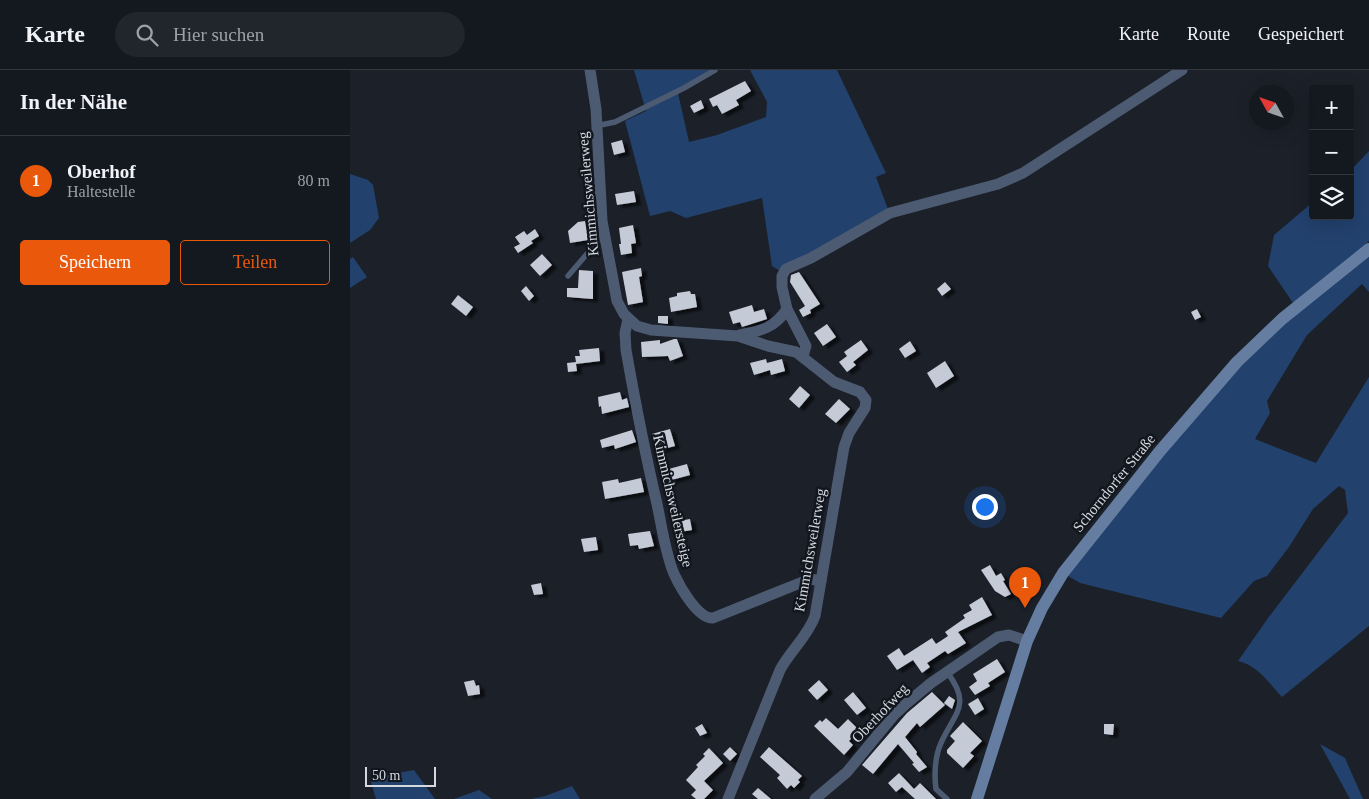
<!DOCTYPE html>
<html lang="de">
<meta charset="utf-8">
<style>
body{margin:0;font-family:"Times New Roman",serif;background:#21252c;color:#f1f3f6}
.controls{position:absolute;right:15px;top:15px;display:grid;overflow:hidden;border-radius:5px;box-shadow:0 5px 20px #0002}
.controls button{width:45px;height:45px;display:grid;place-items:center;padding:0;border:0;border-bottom:1px solid #33373d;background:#14181f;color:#f1f3f6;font:25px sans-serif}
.compass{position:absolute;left:899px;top:15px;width:45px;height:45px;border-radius:50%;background:#14181f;box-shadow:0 5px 20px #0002;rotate:310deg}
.scale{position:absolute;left:15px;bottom:12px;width:71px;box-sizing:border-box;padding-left:5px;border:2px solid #d5d9df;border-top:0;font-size:14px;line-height:18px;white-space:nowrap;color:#d5d9df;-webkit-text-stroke:4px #12171f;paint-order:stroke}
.you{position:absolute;left:634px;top:436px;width:18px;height:18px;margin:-12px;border:4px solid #fff;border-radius:50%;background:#1a73e8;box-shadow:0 0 0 8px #1a73e833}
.badge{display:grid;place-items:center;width:32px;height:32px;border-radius:50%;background:#ea580c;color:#fff;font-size:16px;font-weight:700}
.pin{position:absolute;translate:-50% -41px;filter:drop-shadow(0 1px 2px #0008)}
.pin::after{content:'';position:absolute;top:26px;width:18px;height:15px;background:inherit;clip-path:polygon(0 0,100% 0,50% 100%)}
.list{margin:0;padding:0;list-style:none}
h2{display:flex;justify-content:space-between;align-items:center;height:65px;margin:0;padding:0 20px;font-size:21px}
h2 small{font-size:16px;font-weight:400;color:#9da0a4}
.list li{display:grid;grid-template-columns:32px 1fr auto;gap:15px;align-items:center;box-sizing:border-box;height:90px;padding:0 20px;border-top:1px solid #33373d}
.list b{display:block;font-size:19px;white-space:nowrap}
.list p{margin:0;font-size:16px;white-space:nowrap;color:#9da0a4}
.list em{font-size:16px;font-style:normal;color:#9da0a4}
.actions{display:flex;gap:10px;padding:15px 20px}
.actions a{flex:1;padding:11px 0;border:1px solid #ea580c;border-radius:5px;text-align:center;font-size:18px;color:#ea580c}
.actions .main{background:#ea580c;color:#fff}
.icon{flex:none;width:28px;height:28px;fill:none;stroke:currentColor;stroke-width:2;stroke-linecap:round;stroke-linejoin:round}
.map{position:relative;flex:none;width:1019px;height:729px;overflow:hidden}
header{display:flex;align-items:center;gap:30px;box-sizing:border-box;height:70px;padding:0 25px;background:#14181f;border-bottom:1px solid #33373d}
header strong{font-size:24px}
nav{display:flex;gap:28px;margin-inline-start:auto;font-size:18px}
.search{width:350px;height:45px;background:#21252c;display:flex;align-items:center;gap:12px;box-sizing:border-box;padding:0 18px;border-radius:28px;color:#9da0a4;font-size:19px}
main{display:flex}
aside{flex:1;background:#14181f}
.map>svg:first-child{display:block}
.green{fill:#22416d}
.building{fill:#c4cbd7;filter:url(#shadow)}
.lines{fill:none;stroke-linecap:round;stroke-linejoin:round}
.service{stroke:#4c5b72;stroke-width:5.5}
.minor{stroke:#4c5b72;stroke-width:11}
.secondary{stroke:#647da1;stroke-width:12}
.labels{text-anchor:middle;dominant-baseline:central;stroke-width:5;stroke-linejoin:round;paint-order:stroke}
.street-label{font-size:15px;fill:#d5d9df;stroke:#12171f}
</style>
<header>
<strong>Karte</strong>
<div class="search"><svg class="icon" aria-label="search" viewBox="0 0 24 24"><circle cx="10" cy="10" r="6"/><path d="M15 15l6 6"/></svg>Hier suchen</div>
<nav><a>Karte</a><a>Route</a><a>Gespeichert</a></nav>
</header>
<main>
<aside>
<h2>In der Nähe<small></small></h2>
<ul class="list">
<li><span class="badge">1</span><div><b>Oberhof</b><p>Haltestelle</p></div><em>80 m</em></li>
</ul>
<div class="actions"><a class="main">Speichern</a><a>Teilen</a></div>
</aside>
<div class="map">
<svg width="1019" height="729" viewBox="0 0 1019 729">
<defs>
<filter id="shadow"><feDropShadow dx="5" dy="3" stdDeviation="1" flood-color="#0009"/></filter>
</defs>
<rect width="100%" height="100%" fill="#1b2029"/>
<g class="green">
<polygon points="284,0 360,0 328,23 339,72 367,65 416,47 417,32 400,0 487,0 536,103 526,107 539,142 430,201 422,196 412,128 336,148 320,141 300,146 275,51 296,41"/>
<polygon points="1019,81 1019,171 1000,189 943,233 918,196 924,165 963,132 963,146 1000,146 1000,101"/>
<polygon points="0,104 18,110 23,115 29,148 20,160 0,173"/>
<path d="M1019 185V222L1012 214 957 265 917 331 920 343 905 369 966 393 1019 307V556L932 627C919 613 907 595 888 591L918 548 998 443 995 420 989 416 963 439 939 477 917 506 904 511 871 548 730 513 718 506 839 353 920 265Z"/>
<polygon points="3,187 17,207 0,218 0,189"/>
<polygon points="970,674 995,688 1013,729 1000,729"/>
<polygon points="64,700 85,729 26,729 21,712 29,706"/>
<polygon points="222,716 230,729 181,729 195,726"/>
<polygon points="129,720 142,729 104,729"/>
</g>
<g class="building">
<polygon points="395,11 401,21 386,30 389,35 372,44 367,35 363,37 359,29"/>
<polygon points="351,30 354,38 344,43 340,36"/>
<polygon points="272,70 275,82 264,85 261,73"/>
<polygon points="284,121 286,132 267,135 265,124"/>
<polygon points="235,151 238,170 220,173 218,161 228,152"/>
<polygon points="283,155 286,173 281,174 282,183 271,185 269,174 271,174 269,158"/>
<polygon points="185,159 189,166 181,171 183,173 168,183 164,177 170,174 165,167 174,161 177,165"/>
<polygon points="192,184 202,195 190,206 180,195"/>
<polygon points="291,198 292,206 289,207 293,232 278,235 272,202"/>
<polygon points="229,200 243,201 243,229 217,227 217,218 228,218"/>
<polygon points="449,202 470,234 460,240 461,243 453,247 449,240 455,236 440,212 441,205"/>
<polygon points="595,212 601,219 592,226 587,219"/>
<polygon points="176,216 184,226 179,231 171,221"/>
<polygon points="340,221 341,224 345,224 347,237 321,242 319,228 327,226 327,223"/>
<polygon points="108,225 123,237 116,246 101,234"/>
<polygon points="402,235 404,242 414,239 417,249 392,257 390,252 383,254 379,242"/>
<polygon points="847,239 851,247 845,250 841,242"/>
<polygon points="308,246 318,246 318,254 308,253"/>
<polygon points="477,254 486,267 473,276 464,263"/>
<polygon points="324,269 327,269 333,286 320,291 318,286 292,287 291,272 310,270 310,274"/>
<polygon points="511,270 518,280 503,292 506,295 497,302 489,292 497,286 494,282"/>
<polygon points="560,271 566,281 555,288 549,279"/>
<polygon points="249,278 250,291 226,294 227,301 218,302 217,293 226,292 225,286 230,286 229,280"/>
<polygon points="416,289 417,293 432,289 435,301 421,305 420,300 404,305 400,293"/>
<polygon points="595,291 604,306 586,318 577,303"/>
<polygon points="450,316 460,325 449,338 439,329"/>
<polygon points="270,322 272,330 277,328 279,337 252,344 251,336 249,337 248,327"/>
<polygon points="489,329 500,339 486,353 475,344"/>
<polygon points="320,359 325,376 306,381 302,364"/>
<polygon points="282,360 286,372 265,379 264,375 252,378 250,370"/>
<polygon points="337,394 340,405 318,411 315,400"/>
<polygon points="291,408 294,422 255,429 252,412 268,409 269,413"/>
<polygon points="340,449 342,460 324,463 322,452"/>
<polygon points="300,461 304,476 289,479 288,475 280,476 278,464"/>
<polygon points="246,467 248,480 234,482 231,469"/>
<polygon points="640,495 646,506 651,503 655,510 653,511 661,524 655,527 645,521 631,500"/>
<polygon points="191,513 193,524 184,525 181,515"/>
<polygon points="632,527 642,545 608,562 616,573 598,584 595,581 577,593 580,597 572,603 563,590 547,600 537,586 549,578 554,586 582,568 586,574 598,566 595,562 615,548 613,545 622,540 619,535"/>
<polygon points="647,589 655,602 638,613 640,616 625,625 619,617 627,611 623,604"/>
<polygon points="124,610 126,616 129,615 130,624 118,626 114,612"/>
<polygon points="469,610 478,620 467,630 458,620"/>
<polygon points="503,622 516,638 507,645 494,630"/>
<polygon points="582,622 595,635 570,657 567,653 555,667 567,682 566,684 577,697 569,702 562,694 564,693 548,674 523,704 512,695 557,643"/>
<polygon points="599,626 605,630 602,639 594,633"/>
<polygon points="628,628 634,639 625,645 618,634"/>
<polygon points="476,648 488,659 498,649 509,660 499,671 503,675 494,685 464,656 470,650 472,652"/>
<polygon points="613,652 632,671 620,683 624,686 613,698 597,683 597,680 605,671 600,666"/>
<polygon points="352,654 357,663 350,666 345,658"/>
<polygon points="754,654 764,654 763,665 754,664"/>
<polygon points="380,677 387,684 380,691 373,684"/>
<polygon points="419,677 452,706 448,710 450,712 444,718 441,715 437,719 427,708 430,705 410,687"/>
<polygon points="359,678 373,693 354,711 363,720 354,729 346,729 341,725 346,720 336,710 348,697 346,695 355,686 353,684"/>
<polygon points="549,703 564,719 570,713 586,729 565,729 552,717 546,722 538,713"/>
<polygon points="408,718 421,729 408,729 402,724"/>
</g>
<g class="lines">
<g class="service">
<polyline points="246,56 265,52 334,18 365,0"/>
<polyline points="218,206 254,164"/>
<path d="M597 729 586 719C584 705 585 686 591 673 605 642 622 635 597 602"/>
</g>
<g class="minor">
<path d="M240 0 246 39 252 151 267 231 274 244 287 256 301 260 388 266 418 276 446 282 484 312 510 322 516 330 515 338 499 363 494 377 465 546C458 566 440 581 430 600L378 729"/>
<path d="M278 249 275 263 276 280C285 331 295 383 307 434 312 457 315 482 324 504 330 517 348 549 363 548L460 509 471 511"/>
<path d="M390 265C410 261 425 258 437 239"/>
<polyline points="453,286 456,276 437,239 432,217 432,206 436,199 461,188 540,143 648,114 673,103 832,0"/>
<polyline points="465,729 497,702 544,645 557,633 581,613 648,567 659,565 677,571"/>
</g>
<polyline class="secondary" points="627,729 677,571 692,538 713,503 810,381 887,292 932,249 1019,179"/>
</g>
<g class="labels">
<g class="street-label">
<text transform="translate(238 124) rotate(-95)">Kimmichsweilerweg</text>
<text transform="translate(764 413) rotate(-51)">Schorndorfer Straße</text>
<text transform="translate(323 431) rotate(77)">Kimmichsweilersteige</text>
<text transform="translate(460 480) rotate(-80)">Kimmichsweilerweg</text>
<text transform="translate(530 643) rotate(-47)">Oberhofweg</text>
</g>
</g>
</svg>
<div class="controls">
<button>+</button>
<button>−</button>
<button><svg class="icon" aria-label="layers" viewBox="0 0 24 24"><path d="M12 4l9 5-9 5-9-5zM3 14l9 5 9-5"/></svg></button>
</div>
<svg class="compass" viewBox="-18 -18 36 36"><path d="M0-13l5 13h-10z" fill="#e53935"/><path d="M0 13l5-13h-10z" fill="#9da0a4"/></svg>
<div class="scale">50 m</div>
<div class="you"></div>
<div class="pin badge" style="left:675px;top:538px">1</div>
</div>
</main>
